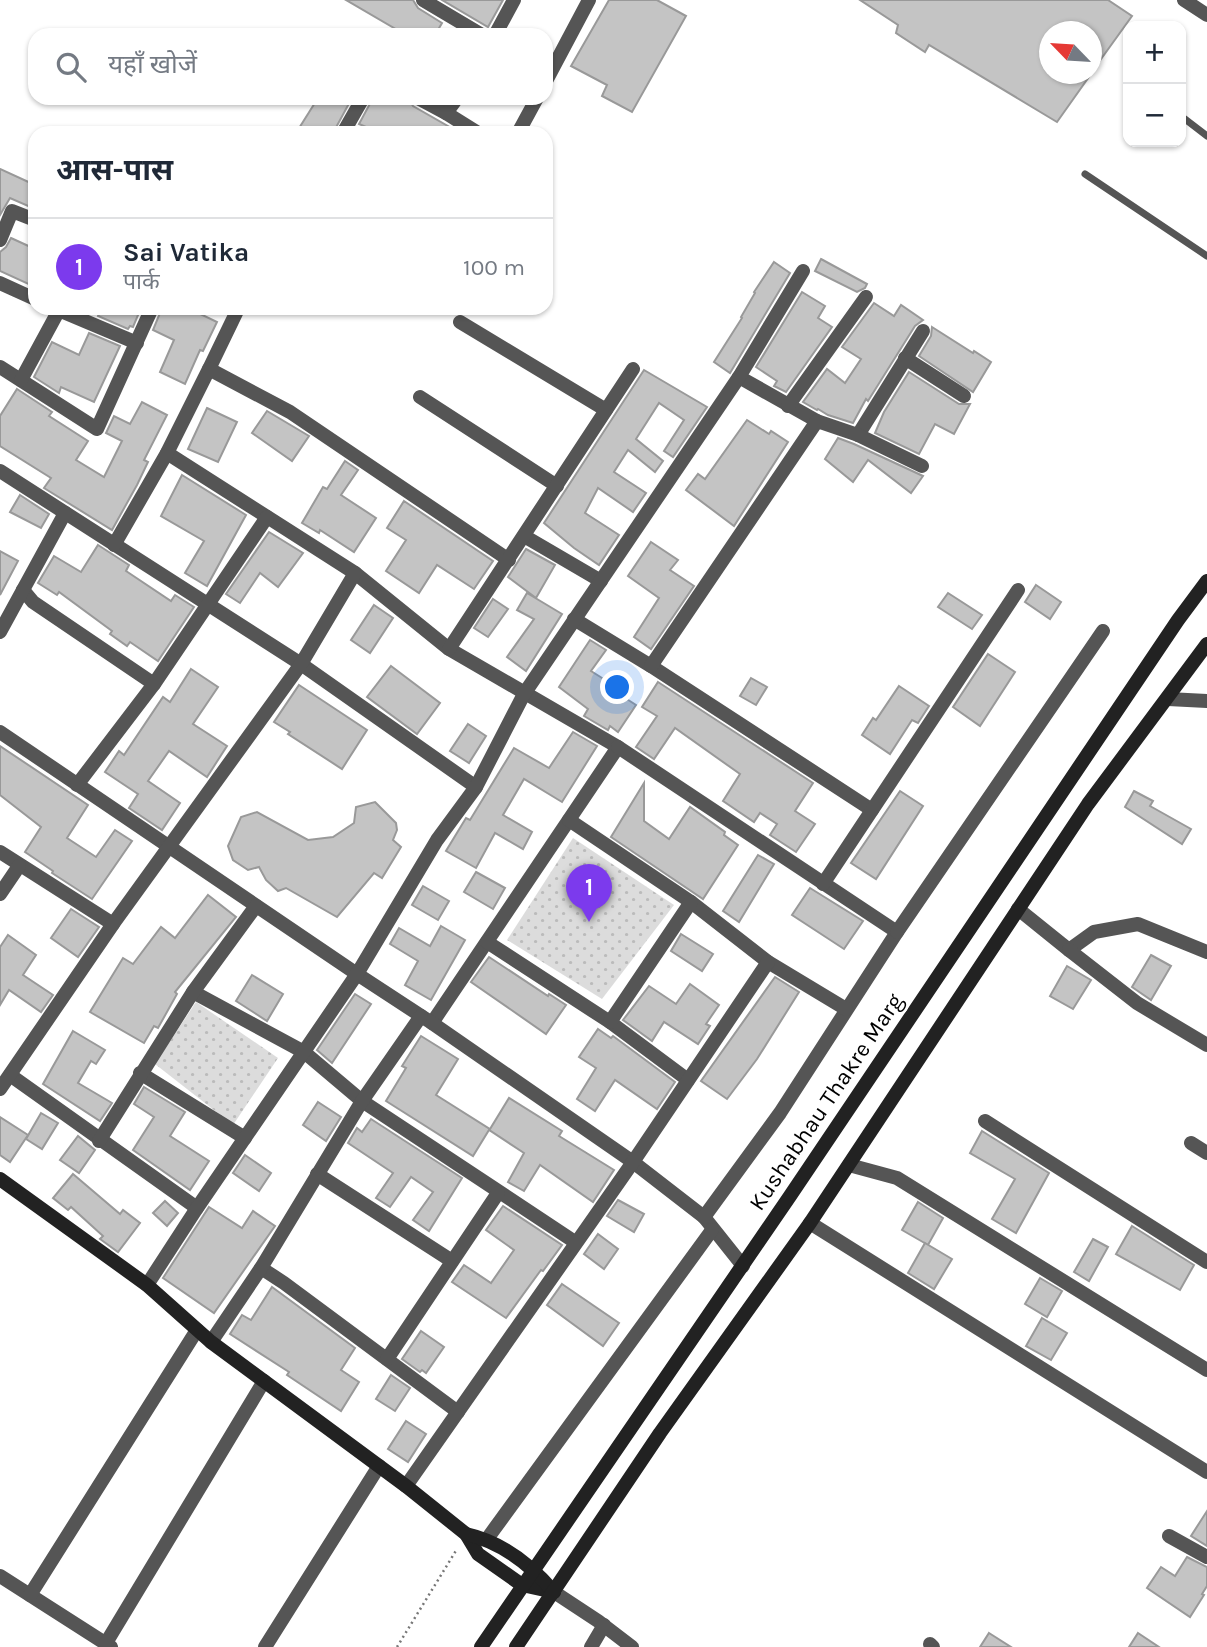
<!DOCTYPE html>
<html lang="hi">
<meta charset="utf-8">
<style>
body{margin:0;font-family:Karla,"Noto Sans Devanagari",sans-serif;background:#f6f6f7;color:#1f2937}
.controls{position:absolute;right:21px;top:21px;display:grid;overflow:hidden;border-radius:14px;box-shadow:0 2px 5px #0004}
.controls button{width:63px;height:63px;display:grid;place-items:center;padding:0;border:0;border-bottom:2px solid #e0e1e3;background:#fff;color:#1f2937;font:35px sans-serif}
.compass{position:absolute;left:1039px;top:21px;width:63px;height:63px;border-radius:50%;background:#fff;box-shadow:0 2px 5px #0004;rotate:295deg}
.you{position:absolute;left:618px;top:688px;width:24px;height:24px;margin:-18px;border:5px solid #fff;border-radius:50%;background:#1a73e8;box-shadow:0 0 0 10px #1a73e833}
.badge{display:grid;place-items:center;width:46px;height:46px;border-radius:50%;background:#7c3aed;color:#fff;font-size:23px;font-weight:700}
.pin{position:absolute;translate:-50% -58px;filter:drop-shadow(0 2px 4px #0008)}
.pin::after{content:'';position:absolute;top:37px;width:24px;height:21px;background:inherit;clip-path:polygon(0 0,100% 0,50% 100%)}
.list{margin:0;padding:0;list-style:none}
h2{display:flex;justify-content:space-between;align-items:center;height:91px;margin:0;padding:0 28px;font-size:30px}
h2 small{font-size:23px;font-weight:400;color:#747a83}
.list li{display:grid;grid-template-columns:46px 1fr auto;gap:21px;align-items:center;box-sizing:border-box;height:98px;padding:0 28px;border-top:2px solid #e0e1e3}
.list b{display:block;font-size:26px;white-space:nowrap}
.list p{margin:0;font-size:23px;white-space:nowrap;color:#747a83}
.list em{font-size:23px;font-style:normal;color:#747a83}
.icon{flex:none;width:38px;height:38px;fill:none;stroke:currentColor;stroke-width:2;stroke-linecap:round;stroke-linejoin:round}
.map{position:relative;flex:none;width:1207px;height:1647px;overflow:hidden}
.search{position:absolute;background:#fff;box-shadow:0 2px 5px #0004;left:28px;top:28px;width:525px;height:77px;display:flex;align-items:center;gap:18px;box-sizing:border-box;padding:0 24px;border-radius:21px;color:#747a83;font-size:26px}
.panel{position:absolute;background:#fff;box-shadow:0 2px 5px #0004;left:28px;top:126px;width:525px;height:189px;border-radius:21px}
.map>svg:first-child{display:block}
.park{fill:url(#park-dots)}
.building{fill:#c4c4c4;stroke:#999;stroke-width:2}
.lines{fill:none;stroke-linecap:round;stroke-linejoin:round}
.path{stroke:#777;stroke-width:2.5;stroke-dasharray:2 3.5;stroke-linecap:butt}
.lane{stroke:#555;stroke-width:7}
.street{stroke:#555;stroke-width:14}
.secondary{stroke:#222;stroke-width:14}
.labels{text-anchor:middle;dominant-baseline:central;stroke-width:5;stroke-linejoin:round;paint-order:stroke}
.street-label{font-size:23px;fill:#000;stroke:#fff}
</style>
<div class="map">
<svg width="1207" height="1647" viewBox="0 0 1207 1647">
<defs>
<pattern id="park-dots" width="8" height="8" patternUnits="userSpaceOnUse" patternTransform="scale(1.75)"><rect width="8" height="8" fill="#dcdcdc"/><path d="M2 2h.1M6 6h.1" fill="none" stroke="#bbb" stroke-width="1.8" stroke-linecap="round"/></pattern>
</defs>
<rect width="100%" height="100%" fill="#fff"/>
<g class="park">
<polygon points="573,838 674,905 602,999 507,940"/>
<polygon points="196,1002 278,1058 233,1125 155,1064"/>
</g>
<g class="building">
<polygon points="346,0 413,0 418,8 442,23 435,35 406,35"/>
<polygon points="442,0 503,0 488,27"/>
<polygon points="609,0 657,0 686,16 632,112 602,96 607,85 571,66"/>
<polygon points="860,0 1108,0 1132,16 1091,73 1091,32 1049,32 1049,74 1091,74 1057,122 929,45 925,52 896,33 898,25"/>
<polygon points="318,98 352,98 333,133 296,133"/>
<polygon points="373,98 408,98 413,106 460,133 362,133 366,127 359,124"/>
<polygon points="0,169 35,185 35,209 10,198 0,215"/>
<polygon points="11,238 35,249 35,287 0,271 0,252 6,247"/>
<polygon points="821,259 867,284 865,288 857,292 815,271"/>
<polygon points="774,262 790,273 730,373 714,362 742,318 741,317 755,293 754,292"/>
<polygon points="802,292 825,306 818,318 832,327 786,392 774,386 777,381 756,367"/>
<polygon points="874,303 894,316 901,305 923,320 915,326 868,401 866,399 853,423 828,415 818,409 817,410 803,402 827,369 845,383 861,359 842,347"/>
<polygon points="102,308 141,308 133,327 130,326 128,329 98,316"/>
<polygon points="162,308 188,308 217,322 203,351 200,350 185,384 160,372 174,340 153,330"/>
<polygon points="932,327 973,353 974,351 991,362 973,392 919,356 931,336"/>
<polygon points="89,333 120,346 94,402 61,387 59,393 34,377 52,342 79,355"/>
<polygon points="644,370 707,407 673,457 664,451 684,420 659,403 636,439 663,461 655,472 628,450 614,472 646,493 633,512 598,488 585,513 619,535 599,565 574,548 544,523"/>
<polygon points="909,372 959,404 970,404 954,434 935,424 919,454 875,433 884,412"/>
<polygon points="17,389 52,412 49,416 88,441 76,460 104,477 122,441 106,433 114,416 130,424 142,402 167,415 144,460 148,462 137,485 112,530 44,488 51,478 0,446 0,416"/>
<polygon points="207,408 237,422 218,462 188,449"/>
<polygon points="267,411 309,436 292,461 252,433"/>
<polygon points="747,420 769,434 771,431 788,442 734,526 686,490 698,474 705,479"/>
<polygon points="838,438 854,444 923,476 911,493 868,460 853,482 825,459"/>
<polygon points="345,461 358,470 341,495 376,518 354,552 320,530 319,533 302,523 323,487 327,489"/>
<polygon points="182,475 246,515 207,586 185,573 204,541 161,516"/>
<polygon points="20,495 49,514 41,528 10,512"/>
<polygon points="404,501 493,561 474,589 437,565 419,593 386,571 406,540 387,528"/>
<polygon points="269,532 303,553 278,587 260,573 240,603 226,594"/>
<polygon points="651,542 678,560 670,570 694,586 651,649 634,637 659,598 628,576"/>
<polygon points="98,545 129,565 126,571 171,601 175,595 194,607 158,661 130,642 127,646 110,634 112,631 59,592 57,595 38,583 54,556 81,572"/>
<polygon points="526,549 555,565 536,598 508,577"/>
<polygon points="0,551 18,561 0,595"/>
<polygon points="1036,585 1061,602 1050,619 1025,602"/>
<polygon points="527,593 562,614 526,671 507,657 534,619 517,610"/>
<polygon points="948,593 982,615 972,629 938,607"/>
<polygon points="493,599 508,609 488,637 474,628"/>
<polygon points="374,605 393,618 370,653 351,640"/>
<polygon points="590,640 606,650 591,671 610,683 608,687 636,705 618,732 610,726 608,730 584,716 588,709 559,687"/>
<polygon points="988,654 1015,672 980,726 953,707"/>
<polygon points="391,666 440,703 417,734 367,697"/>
<polygon points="191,669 218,687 193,724 227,746 207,777 169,751 148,781 180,803 162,830 129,808 138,794 105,772 119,751 124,755 163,697 170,702"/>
<polygon points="751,678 767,687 756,705 740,696"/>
<polygon points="658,682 813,783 795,811 815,824 796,852 770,835 777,824 760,813 754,822 723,801 740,774 675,728 654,759 636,747 657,716 642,707"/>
<polygon points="299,685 367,730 342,769 288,734 290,732 274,722"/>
<polygon points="899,686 929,706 918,723 912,720 890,754 862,735 873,718 876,720"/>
<polygon points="468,724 486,736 469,763 450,751"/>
<polygon points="573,732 597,746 562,802 524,779 503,815 532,832 523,849 495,833 476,868 446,851 466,818 470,820 514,748 549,768"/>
<polygon points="0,746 88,805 67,838 96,857 115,830 132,841 92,899 52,873 53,871 25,852 41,827 0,795"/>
<polygon points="644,783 644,821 669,839 690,807 725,832 724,835 738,845 703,899 611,837"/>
<polygon points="900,791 923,806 876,879 851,863"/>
<polygon points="1134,791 1153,801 1150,806 1191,829 1182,844 1125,807"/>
<polygon points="375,802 396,823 397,830 393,840 401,847 382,878 374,873 337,917 286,888 278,891 266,880 259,867 248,870 233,860 228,846 241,817 257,812 308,840 333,837 354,823 356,807"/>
<polygon points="758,855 774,864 739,922 723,911"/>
<polygon points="476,872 505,888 493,909 464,892"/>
<polygon points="423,886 449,901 438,920 412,905"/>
<polygon points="810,888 863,921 844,949 792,915"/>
<polygon points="208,895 236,917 175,992 177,994 158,1028 154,1026 144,1043 90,1012 123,958 133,964 161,927 175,938"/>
<polygon points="71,909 99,927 78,957 51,938"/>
<polygon points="441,926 465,940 431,1000 405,985 418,961 390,944 399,928 430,946"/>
<polygon points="681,934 713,954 702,971 671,951"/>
<polygon points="8,935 36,955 23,975 53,995 41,1012 9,990 0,1005 0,947"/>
<polygon points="1151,955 1171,966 1151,1000 1132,987"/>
<polygon points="489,957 548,996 549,994 566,1005 546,1034 471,982"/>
<polygon points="1067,966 1091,980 1073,1009 1050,996"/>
<polygon points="252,975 283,994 267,1021 236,1001"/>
<polygon points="775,977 799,992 757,1059 727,1099 701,1081"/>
<polygon points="690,984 719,1005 706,1024 710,1026 698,1044 664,1022 652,1041 623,1020 649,986 676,1004"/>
<polygon points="355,994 371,1004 332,1063 317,1050"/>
<polygon points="598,1029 611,1038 613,1036 675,1082 657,1109 615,1080 595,1111 577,1099 596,1068 579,1057"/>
<polygon points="73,1031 105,1050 96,1064 91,1061 78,1083 112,1103 100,1121 43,1084"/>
<polygon points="421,1036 458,1059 436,1095 490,1129 509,1098 562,1131 559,1136 614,1170 593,1202 540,1165 524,1191 508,1182 524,1153 489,1130 473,1156 386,1101 406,1068 402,1066"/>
<polygon points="144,1087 185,1112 170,1136 209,1161 190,1190 133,1150 154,1117 134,1104"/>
<polygon points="318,1102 341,1117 326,1141 303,1125"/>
<polygon points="41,1113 58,1123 42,1149 26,1139"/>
<polygon points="0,1117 28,1135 10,1162 0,1155"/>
<polygon points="371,1119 462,1178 429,1231 413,1220 433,1192 411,1177 390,1207 376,1198 393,1173 348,1143 357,1128 362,1132"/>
<polygon points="982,1131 1049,1173 1016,1233 992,1219 1015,1179 970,1153"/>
<polygon points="78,1136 95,1150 79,1173 60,1160"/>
<polygon points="245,1155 271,1173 259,1191 233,1173"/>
<polygon points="73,1174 120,1214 123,1210 140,1223 118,1252 100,1239 103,1236 71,1207 68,1210 53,1198"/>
<polygon points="618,1200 644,1214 634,1232 607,1216"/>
<polygon points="165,1201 178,1213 167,1226 153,1213"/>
<polygon points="918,1202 943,1218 928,1245 902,1230"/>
<polygon points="503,1206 562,1245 543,1271 541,1270 506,1318 452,1282 464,1265 491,1283 514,1250 486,1230"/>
<polygon points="209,1207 242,1228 253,1211 275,1226 214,1313 163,1278"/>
<polygon points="1132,1226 1194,1265 1180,1290 1116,1254"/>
<polygon points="598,1234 618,1249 604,1269 584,1254"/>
<polygon points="1093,1239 1108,1247 1089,1281 1074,1272"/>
<polygon points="925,1243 952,1259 934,1289 908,1273"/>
<polygon points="1040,1278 1062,1291 1047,1317 1025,1304"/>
<polygon points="562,1284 619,1323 603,1346 547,1305"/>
<polygon points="272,1287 355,1348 341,1370 359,1382 341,1411 287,1375 289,1372 230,1334 242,1315 251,1320"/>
<polygon points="1042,1318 1067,1333 1051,1360 1026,1346"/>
<polygon points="421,1331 444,1347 426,1373 422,1370 420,1372 402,1359"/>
<polygon points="391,1375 410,1388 395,1411 376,1399"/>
<polygon points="406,1421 426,1434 408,1462 388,1449"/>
<polygon points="1207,1511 1207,1546 1191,1536"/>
<polygon points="1187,1557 1207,1567 1207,1586 1202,1594 1204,1595 1190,1617 1147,1588 1161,1567 1175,1576"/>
<polygon points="989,1633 1011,1647 980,1647"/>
<polygon points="1138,1633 1159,1647 1129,1647"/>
</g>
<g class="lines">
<polyline class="path" points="397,1647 457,1549"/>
<g class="lane">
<polyline points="1181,116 1207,136"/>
<polyline points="1085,174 1207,256"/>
</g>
<g class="street">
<polyline points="423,0 482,35"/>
<polyline points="1184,0 1207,15"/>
<polyline points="495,35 514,0"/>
<polyline points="546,81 589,0"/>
<polyline points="418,98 446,113 457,98"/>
<polyline points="446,113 478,133"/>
<polyline points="343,133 363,98"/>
<polyline points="518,133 537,98"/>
<polyline points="0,240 12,211 35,220"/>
<polyline points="0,283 35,299"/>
<polyline points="54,308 137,343"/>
<polyline points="460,322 606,410"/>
<polyline points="905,358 964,396"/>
<polyline points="0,367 97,429 152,308"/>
<polyline points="209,369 238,309"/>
<polyline points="739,377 817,421"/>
<polyline points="21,380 59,310"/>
<polyline points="420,397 557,486"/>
<polyline points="788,406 866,297"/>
<polyline points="858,435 923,331"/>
<polyline points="167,453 355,573 449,649 618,747 432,1023"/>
<polyline points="0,471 301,664 476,787"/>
<polyline points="524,536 601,581"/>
<polyline points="114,545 167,453 209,369 290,412 509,560"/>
<polyline points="23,590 33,602 154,684"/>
<polyline points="574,619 651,666 872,810"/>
<polyline points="0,632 65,513"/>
<polyline points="449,649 633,369"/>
<polyline points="651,666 817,421 858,435 922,466"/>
<polyline points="1168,699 1207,701"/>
<polyline points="0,732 357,974 432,1023 633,1162 704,1217 743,1266"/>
<polyline points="618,747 897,932 780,1113 704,1217"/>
<polyline points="77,785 154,684 267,517"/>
<polyline points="569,820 691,902 768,962 846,1009"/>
<polyline points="0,852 113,924"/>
<polyline points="823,884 1018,590"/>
<polyline points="0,894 19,866"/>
<polyline points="1018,909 1069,950 1094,932 1138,924 1207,952"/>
<polyline points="897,932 1103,631"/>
<polyline points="487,942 610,1022 688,1080"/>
<polyline points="1069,950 1137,1003 1207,1045"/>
<polyline points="193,992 304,1052 362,1101 575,1242"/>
<polyline points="610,1022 691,902"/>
<polyline points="140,1073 245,1138"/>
<polyline points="10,1075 197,1208"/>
<polyline points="0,1089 113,924 301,664 355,573"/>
<polyline points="985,1121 1207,1262"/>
<polyline points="99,1141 193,992 256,906"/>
<polyline points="1191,1143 1207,1153"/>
<polyline points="849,1165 897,1178 1207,1370"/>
<polyline points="317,1174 452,1261"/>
<polyline points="810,1223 1207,1472"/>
<polyline points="261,1268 284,1283 458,1412"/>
<polyline points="147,1285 197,1208 357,974 437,840 476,787 524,694 739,377 803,271"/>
<polyline points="211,1342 261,1268 362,1101 421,1016"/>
<polyline points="387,1359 498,1193"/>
<polyline points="406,1486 633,1162 768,962"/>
<polyline points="1169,1536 1207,1557"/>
<polyline points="487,1539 712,1230"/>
<polyline points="0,1576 111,1647"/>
<polyline points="554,1592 598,1621 632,1647"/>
<polyline points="30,1595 197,1330"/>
<polyline points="106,1643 264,1381"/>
<polyline points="930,1644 933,1647"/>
<polyline points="265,1647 379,1466"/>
<polyline points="591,1647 604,1625"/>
</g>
<g class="secondary">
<polyline points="0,1179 147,1285 211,1342 406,1486 466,1534 478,1554 522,1585 554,1592"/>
<path d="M466 1534C502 1542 530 1564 554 1592"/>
<polyline points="481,1647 790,1196 1178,620 1207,581"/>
<polyline points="516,1647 660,1433 810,1223 1088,804 1207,644"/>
</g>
</g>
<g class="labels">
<g class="street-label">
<text transform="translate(826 1102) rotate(-56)">Kushabhau Thakre Marg</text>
</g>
</g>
</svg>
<div class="controls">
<button>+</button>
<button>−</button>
</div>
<svg class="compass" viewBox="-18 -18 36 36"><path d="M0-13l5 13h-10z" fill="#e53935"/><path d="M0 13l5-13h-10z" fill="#747a83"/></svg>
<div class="you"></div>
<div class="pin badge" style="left:589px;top:922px">1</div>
<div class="search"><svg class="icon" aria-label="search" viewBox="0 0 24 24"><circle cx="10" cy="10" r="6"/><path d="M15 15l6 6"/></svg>यहाँ खोजें</div>
<section class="panel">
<h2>आस-पास<small></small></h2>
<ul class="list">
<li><span class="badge">1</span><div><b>Sai Vatika</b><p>पार्क</p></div><em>100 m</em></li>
</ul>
</section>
</div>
